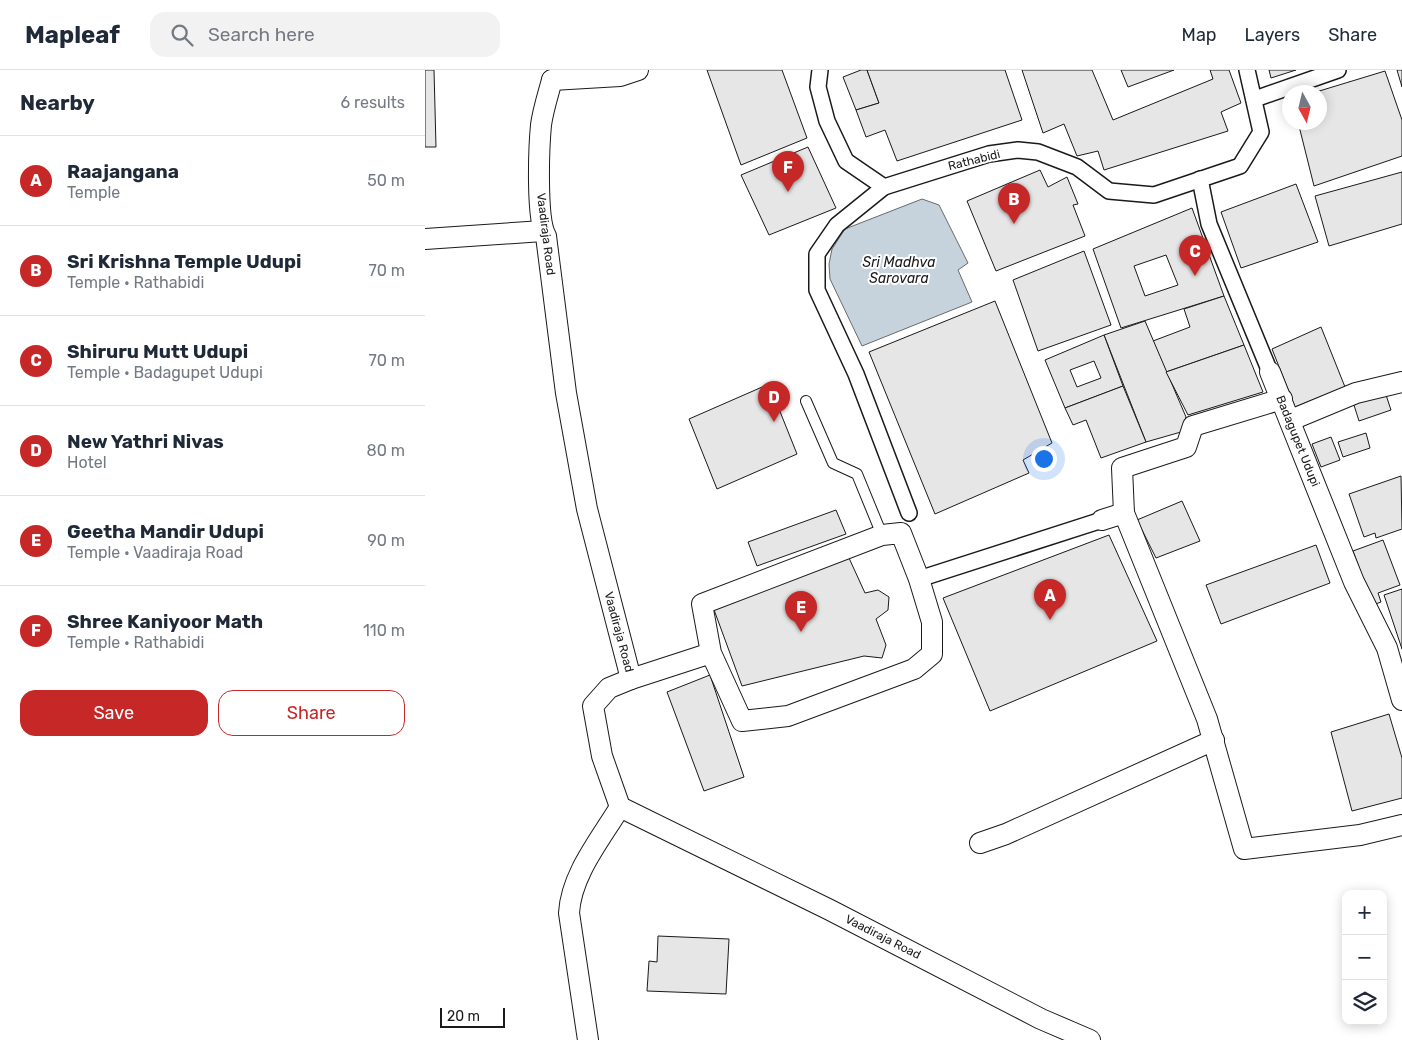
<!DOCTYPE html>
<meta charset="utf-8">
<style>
body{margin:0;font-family:Rubik,sans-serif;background:#f2f2f3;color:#1f2937}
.controls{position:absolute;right:15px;bottom:15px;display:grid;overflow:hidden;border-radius:10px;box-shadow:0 2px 12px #0003}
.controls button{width:45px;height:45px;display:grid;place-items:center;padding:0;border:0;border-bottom:1px solid #e0e1e3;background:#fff;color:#1f2937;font:25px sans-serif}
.compass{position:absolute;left:857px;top:15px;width:45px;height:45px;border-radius:50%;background:#fff;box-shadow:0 2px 12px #0003;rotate:172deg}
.scale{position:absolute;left:15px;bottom:12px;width:65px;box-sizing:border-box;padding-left:5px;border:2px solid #1a1a1a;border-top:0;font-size:14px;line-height:18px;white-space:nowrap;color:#1a1a1a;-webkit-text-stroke:4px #fff;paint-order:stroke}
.you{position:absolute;left:618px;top:388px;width:18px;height:18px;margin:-12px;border:4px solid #fff;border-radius:50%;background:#1a73e8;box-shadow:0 0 0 8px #1a73e833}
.badge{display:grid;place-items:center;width:32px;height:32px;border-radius:50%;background:#c62828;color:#fff;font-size:16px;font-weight:700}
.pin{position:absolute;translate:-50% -41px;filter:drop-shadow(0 1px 2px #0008)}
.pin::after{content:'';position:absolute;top:26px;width:18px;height:15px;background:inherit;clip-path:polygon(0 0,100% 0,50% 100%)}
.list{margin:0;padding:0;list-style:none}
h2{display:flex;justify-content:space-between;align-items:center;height:65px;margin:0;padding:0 20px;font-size:21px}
h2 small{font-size:16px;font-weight:400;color:#747a83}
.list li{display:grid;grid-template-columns:32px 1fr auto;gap:15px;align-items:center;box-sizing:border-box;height:90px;padding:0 20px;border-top:1px solid #e0e1e3}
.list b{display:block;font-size:19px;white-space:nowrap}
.list p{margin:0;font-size:16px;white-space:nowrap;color:#747a83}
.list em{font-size:16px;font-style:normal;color:#747a83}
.actions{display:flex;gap:10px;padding:15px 20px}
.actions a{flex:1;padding:11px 0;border:1px solid #c62828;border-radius:15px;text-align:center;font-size:18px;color:#c62828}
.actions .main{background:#c62828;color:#fff}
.icon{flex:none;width:28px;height:28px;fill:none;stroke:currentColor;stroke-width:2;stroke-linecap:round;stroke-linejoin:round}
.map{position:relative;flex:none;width:977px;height:970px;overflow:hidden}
header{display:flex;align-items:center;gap:30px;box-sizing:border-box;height:70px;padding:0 25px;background:#fff;border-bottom:1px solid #e0e1e3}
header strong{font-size:24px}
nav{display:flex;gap:28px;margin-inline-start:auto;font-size:18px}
.search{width:350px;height:45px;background:#f2f2f3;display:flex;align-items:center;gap:12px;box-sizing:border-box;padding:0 18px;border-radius:15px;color:#747a83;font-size:19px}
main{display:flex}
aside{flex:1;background:#fff}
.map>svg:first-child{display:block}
.water{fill:#c6d2dc;stroke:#6a6a6a}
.building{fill:#e6e6e6;stroke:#1a1a1a;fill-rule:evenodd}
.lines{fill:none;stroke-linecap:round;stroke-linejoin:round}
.service-casing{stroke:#1a1a1a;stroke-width:12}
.pedestrian-casing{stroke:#1a1a1a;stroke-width:18}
.minor-casing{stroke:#1a1a1a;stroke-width:22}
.service{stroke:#fff;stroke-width:10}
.pedestrian{stroke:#fff;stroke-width:15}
.minor{stroke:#fff;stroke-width:20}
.labels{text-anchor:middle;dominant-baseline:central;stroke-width:4;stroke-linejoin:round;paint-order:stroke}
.street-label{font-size:12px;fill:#1a1a1a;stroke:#fff}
.water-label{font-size:14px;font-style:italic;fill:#1a1a1a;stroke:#fff}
</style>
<header>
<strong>Mapleaf</strong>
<div class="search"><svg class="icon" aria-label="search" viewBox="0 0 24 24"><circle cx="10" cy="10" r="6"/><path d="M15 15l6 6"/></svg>Search here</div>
<nav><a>Map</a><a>Layers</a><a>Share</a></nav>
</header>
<main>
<aside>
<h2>Nearby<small>6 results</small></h2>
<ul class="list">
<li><span class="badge">A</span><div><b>Raajangana</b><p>Temple</p></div><em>50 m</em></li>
<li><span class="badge">B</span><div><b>Sri Krishna Temple Udupi</b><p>Temple · Rathabidi</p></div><em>70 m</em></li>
<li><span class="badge">C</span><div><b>Shiruru Mutt Udupi</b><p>Temple · Badagupet Udupi</p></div><em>70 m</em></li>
<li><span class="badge">D</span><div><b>New Yathri Nivas</b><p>Hotel</p></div><em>80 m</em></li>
<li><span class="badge">E</span><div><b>Geetha Mandir Udupi</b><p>Temple · Vaadiraja Road</p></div><em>90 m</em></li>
<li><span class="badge">F</span><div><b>Shree Kaniyoor Math</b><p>Temple · Rathabidi</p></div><em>110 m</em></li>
</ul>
<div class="actions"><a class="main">Save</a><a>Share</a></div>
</aside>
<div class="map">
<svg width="977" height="970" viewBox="0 0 977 970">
<rect width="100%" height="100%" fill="#fff"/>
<polygon class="water" points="497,129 514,135 543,193 533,200 547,232 437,276 405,209 404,194 407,179 420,159"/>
<g class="building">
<polygon points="0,0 9,0 11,77 0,77"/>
<polygon points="282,0 357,0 382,68 316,95"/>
<polygon points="436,0 442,0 454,33 431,40 418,7"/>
<polygon points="442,0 580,0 597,50 472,91 460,60 441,67 431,40 454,33"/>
<polygon points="597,0 667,0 688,50 788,9 785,0 804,0 816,33 796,42 803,61 679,100 673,81 652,86 639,54 618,63"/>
<polygon points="696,0 749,0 703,17"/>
<polygon points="844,0 871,0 846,8"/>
<polygon points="972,0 977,0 977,17"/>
<polygon points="960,1 977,50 977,86 889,116 873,52 894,52 894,22 891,22"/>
<polygon points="383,77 411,138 344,165 316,105"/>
<polygon points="615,100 623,117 642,107 653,134 648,135 660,166 571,201 542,131"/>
<polygon points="977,102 977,154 904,176 890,126"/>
<polygon points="871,114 893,172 816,198 796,142"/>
<path d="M767 138 799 226 696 258 668 179ZM741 185 753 215 720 226 709 196Z"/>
<polygon points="659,181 686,255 613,281 588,210"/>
<polygon points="799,226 819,275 741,302 728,271 765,257 759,239"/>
<polygon points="570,231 627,373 598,390 604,403 510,444 444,282"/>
<polygon points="720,251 761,347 756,362 721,372 679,265"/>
<polygon points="896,257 920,317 870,337 847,279"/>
<path d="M679 265 698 316 640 338 620 290ZM669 291 676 308 652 317 645 300Z"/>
<polygon points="819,275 838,322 763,345 741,302"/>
<polygon points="344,314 372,384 292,419 264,349"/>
<polygon points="698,316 721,372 676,388 661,350 648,355 640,338"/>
<polygon points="960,322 966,340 934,351 928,332"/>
<polygon points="941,363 945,378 918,387 913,372"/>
<polygon points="906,367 915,390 896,397 887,374"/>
<polygon points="976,406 977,459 951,468 950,463 939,467 924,424"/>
<polygon points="757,431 775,471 731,488 712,450"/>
<polygon points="411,440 421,464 332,496 323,472"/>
<polygon points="684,465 732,571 565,641 518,528"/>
<polygon points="958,470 975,515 953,523 956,532 948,535 928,481"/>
<polygon points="891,475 905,513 796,554 781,515"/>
<polygon points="424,488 440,523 453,520 464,527 463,540 451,549 461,575 457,588 439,586 317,616 288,537"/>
<polygon points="977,519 977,579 959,525"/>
<polygon points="285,605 319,707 279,721 242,622"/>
<polygon points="964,644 977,688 977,728 927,741 906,662"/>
<polygon points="233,866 304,869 301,924 222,921 224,891 232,892"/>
</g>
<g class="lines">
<g class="service-casing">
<polyline id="service" points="381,331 408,393 432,404 457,465"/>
</g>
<g class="pedestrian-casing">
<g id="pedestrian">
<polyline points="395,0 393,17 402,51 421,91 459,117 564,84 593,80 613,82 652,97 684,121 729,125 815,96 836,62 822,0"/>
<polyline points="830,29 913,0"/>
<polyline points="775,109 784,154 845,302"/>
<polyline points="459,117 412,155 392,184 392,220 431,304 484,443"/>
<polyline points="494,509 677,450"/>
</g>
</g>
<g class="minor-casing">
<g id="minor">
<path d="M127 10C123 25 118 40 116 55 114 76 111 149 121 166L141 323 162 439 206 609 184 618 168 636 177 686 195 737 405 840 616 949 665 970"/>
<polyline points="127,10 195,6 213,0"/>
<polyline points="0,169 118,161"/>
<polyline points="845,302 929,512 962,578 977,630"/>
<polyline points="866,350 931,323 977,312"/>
<polyline points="699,443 697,398 761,377 768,356 857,329"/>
<polyline points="677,450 699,443 782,649 819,779 935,765 977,755"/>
<polyline points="206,609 286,583 317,651 363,646 489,599 507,584 507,552 494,509 476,463 457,465 277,534 286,583"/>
<polyline points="555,773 581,764 789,670"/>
<path d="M163 970 144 843C146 805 175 770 195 737"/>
</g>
</g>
<use href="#service" class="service"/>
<use href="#pedestrian" class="pedestrian"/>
<use href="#minor" class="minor"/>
</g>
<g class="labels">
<g class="street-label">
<text transform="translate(549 90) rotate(-14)">Rathabidi</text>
<text transform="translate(121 164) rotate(83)">Vaadiraja Road</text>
<text transform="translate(873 371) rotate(68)">Badagupet Udupi</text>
<text transform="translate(194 562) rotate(75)">Vaadiraja Road</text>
<text transform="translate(458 867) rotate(27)">Vaadiraja Road</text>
</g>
<g class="water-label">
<text x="474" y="192">Sri Madhva<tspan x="474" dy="16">Sarovara</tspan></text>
</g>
</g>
</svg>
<div class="controls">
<button>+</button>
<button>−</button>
<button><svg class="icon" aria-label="layers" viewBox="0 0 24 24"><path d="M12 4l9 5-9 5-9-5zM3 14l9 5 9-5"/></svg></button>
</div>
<svg class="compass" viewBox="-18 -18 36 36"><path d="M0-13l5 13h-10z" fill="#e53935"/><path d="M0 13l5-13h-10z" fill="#747a83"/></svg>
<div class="scale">20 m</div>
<div class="you"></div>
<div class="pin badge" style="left:625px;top:550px">A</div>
<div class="pin badge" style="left:589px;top:154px">B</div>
<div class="pin badge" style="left:770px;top:206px">C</div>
<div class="pin badge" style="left:349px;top:352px">D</div>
<div class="pin badge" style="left:376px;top:562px">E</div>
<div class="pin badge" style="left:363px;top:122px">F</div>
</div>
</main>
